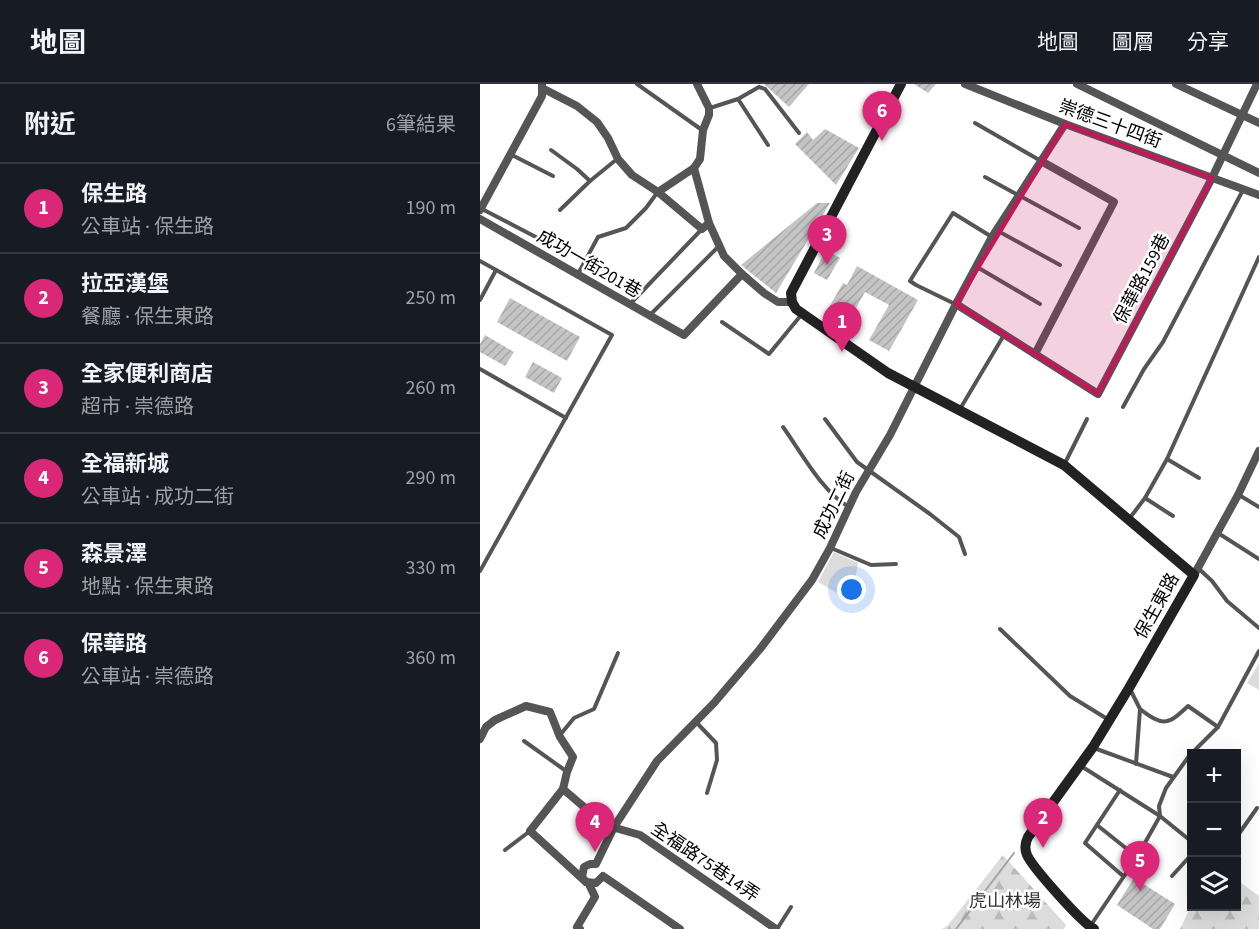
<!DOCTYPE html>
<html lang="zh-TW">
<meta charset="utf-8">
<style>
body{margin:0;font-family:"Source Sans 3","Noto Sans TC",sans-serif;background:#20242c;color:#f1f3f6}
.controls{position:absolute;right:18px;bottom:18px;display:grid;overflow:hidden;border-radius:0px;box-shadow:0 6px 24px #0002}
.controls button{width:54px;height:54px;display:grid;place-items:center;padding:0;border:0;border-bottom:2px solid #363941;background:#171b24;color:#f1f3f6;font:30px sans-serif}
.you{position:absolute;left:372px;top:506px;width:21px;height:21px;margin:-15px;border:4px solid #fff;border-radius:50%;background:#1a73e8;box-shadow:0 0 0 9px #1a73e833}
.badge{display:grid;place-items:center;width:39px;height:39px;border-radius:50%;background:#db2777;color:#fff;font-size:20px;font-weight:700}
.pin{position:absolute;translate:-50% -50px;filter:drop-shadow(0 2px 3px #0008)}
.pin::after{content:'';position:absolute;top:32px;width:21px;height:18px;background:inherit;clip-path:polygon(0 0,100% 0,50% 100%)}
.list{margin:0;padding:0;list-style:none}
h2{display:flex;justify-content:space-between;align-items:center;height:78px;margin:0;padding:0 24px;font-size:26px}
h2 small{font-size:20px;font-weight:400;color:#9ea1a6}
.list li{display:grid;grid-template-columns:39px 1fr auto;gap:18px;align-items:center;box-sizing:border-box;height:90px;padding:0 24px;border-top:2px solid #363941}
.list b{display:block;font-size:22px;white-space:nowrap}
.list p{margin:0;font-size:20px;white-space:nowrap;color:#9ea1a6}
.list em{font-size:20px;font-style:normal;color:#9ea1a6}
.icon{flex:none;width:33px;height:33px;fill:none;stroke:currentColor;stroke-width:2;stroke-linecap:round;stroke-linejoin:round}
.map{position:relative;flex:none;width:779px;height:845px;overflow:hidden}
header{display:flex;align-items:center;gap:36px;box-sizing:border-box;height:84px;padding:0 30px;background:#171b24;border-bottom:2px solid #363941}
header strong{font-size:28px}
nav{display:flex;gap:33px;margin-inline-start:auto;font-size:21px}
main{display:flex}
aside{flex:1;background:#171b24}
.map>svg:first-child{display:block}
.forest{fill:url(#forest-firs)}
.park{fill:#dcdcdc}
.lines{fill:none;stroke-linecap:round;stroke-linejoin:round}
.stream{stroke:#a3a3a3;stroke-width:2}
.building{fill:url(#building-hatch)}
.lane{stroke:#555;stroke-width:4}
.street{stroke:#555;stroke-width:8}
.secondary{stroke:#222;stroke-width:10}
.marked{fill:#c2185b;fill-opacity:0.2;stroke:#c2185b;stroke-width:4.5;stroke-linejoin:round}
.labels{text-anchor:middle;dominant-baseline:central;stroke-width:5;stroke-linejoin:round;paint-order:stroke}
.street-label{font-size:18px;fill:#000;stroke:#fff}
.park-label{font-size:18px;fill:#333;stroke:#fff}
</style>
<header>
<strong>地圖</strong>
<nav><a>地圖</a><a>圖層</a><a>分享</a></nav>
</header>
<main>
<aside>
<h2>附近<small>6筆結果</small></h2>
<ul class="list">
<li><span class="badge">1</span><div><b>保生路</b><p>公車站 · 保生路</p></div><em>190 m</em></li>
<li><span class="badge">2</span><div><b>拉亞漢堡</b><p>餐廳 · 保生東路</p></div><em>250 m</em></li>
<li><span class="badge">3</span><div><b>全家便利商店</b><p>超市 · 崇德路</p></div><em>260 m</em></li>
<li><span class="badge">4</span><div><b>全福新城</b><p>公車站 · 成功二街</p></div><em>290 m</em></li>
<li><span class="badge">5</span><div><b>森景澤</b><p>地點 · 保生東路</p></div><em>330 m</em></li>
<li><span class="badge">6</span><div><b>保華路</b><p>公車站 · 崇德路</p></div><em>360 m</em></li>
</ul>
</aside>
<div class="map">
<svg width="779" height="845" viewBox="0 0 779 845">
<defs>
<pattern id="forest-firs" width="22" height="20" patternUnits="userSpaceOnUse" patternTransform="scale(1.5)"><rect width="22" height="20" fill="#dcdcdc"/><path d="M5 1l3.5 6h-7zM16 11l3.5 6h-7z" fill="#bbb"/></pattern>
<pattern id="building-hatch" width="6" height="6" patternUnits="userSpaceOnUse" patternTransform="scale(1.5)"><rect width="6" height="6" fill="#c4c4c4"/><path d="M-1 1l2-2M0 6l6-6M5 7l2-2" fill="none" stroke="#a7a7a7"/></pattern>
</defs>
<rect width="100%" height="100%" fill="#fff"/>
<g class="forest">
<polygon points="523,771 586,841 584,845 462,845 468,841"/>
<polygon points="757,796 779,812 779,845 700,845 711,822 756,822"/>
</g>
<g class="park">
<polygon points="354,468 378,479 371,517 338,498"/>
<polygon points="779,579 779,606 767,599"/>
</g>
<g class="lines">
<polyline class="stream" points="476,845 534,769"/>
</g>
<g class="building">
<polygon points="284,0 329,0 309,23"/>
<polygon points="434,0 456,0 448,9"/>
<polygon points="345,45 379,64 356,101 315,60 327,48 333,56"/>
<polygon points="337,119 350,119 296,209 261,181"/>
<polygon points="346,166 360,174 347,196 334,189"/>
<polygon points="377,182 438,216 409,267 389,256 409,221 385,208 368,238 347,227 363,199 367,201"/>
<polygon points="30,214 100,253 87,277 17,238"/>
<polygon points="5,251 34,268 25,282 0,268 0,260"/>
<polygon points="53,278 82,294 74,309 45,293"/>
<polygon points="654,794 695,820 680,845 673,845 637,821"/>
</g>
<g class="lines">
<g class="lane">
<polyline points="157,0 222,46"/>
<polyline points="258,15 288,61"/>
<polyline points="230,24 258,15 279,3 285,5 319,49"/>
<polyline points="495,39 561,77"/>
<polyline points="71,66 97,85 110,97"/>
<polyline points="30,70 73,92"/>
<polyline points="505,93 599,144"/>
<polyline points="2,125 75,163"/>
<polyline points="80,126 110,97 137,75"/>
<polyline points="518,147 580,181"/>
<polyline points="0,177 132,251 0,487"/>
<polyline points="497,183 560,220"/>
<polyline points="98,190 118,153 146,144 166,124 177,109"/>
<polyline points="0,216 16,186"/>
<polyline points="150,220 222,145"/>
<polyline points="475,220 436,201 430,197 433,192 473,129 512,153"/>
<polyline points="170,231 239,162"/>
<polyline points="242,238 289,270 322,230"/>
<polyline points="0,285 86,334"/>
<polyline points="643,323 664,285 683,258 763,106"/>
<polyline points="480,325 524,251"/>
<polyline points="345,335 377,378 450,430 479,453 485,470"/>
<path d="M303 343C321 368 343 409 369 423"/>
<polyline points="687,375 719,394"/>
<polyline points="584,381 607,335"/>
<polyline points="759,411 779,423"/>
<polyline points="665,414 693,432"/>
<polyline points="649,435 665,414 687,375 779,173"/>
<polyline points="738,449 779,475"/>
<polyline points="351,464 391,481 416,480"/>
<polyline points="718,484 732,497 747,517 779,544"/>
<polyline points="520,545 590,612 629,636"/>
<polyline points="650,605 660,625 656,680"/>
<path d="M660 625C683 643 688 641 708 622L738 643"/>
<polyline points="216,638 236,659 237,676 227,709"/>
<polyline points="80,651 94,634 114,625 138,569"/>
<polyline points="44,657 86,687"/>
<polyline points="614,664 693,693"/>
<polyline points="601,682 680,732 712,758"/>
<polyline points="640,706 605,759 643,792"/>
<polyline points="617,741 657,773"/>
<polyline points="756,754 777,724"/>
<polyline points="25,766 50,747"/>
<polyline points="692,792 712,770"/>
<polyline points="611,841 657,773 680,732 679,722 686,704 709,672 738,643 779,567"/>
<polyline points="297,845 311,823"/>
</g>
<g class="street">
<polyline points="485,0 585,40 779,111"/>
<polyline points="597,0 779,89"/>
<polyline points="696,0 779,39"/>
<polyline points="62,4 97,22 117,38 128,54 138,75 152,91 178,108 222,145 229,139 244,172 262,190 284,209 298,218 312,218"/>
<polyline points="214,84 229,139"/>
<polyline points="178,108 214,84 220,75 223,46 229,31 229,24 217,0"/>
<polyline points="0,126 62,12 62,1"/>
<polyline points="0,135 204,251 262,190"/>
<polyline points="476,220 618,310 732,94 777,0"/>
<polyline points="555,270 634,118 561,77"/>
<polyline points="714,491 758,411 779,367"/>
<polyline points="0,655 6,643 15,636 46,622 70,628 80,653 93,673 87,688 83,705 50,747 106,798 116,799 123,792 200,845"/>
<polyline points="83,705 125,741 160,751 296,845"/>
<polyline points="106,798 102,793 104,783 110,780 116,780 134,743 177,677 234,619 280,565 332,496 350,464 376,408 410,351 476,220 512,153 585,40"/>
<polyline points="100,845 97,843 115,813 109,800"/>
</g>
<path class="secondary" d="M421 0 311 209 312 218 316 225 408 289 584 381 714 491 649 604 613 663 548 753C545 759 544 764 547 771 553 784 601 838 614 845"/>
</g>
<path class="marked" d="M585 40 732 94 618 310 476 220Z"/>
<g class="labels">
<g class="street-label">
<text transform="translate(630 40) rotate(20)">崇德三十四街</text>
<text transform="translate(109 180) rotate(30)">成功一街201巷</text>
<text transform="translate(662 195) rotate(-62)">保華路159巷</text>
<text transform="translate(354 421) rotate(-64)">成功二街</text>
<text transform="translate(677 522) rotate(-61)">保生東路</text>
<text transform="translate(225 778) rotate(34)">全福路75巷14弄</text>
</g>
<g class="park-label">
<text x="525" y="817">虎山林場</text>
</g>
</g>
</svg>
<div class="controls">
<button>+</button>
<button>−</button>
<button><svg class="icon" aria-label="layers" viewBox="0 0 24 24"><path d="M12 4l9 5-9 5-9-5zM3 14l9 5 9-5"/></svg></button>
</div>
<div class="you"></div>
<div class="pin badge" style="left:362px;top:268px">1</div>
<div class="pin badge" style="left:563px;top:764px">2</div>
<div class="pin badge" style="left:347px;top:181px">3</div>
<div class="pin badge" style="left:115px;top:768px">4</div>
<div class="pin badge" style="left:660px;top:807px">5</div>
<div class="pin badge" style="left:402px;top:57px">6</div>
</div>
</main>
